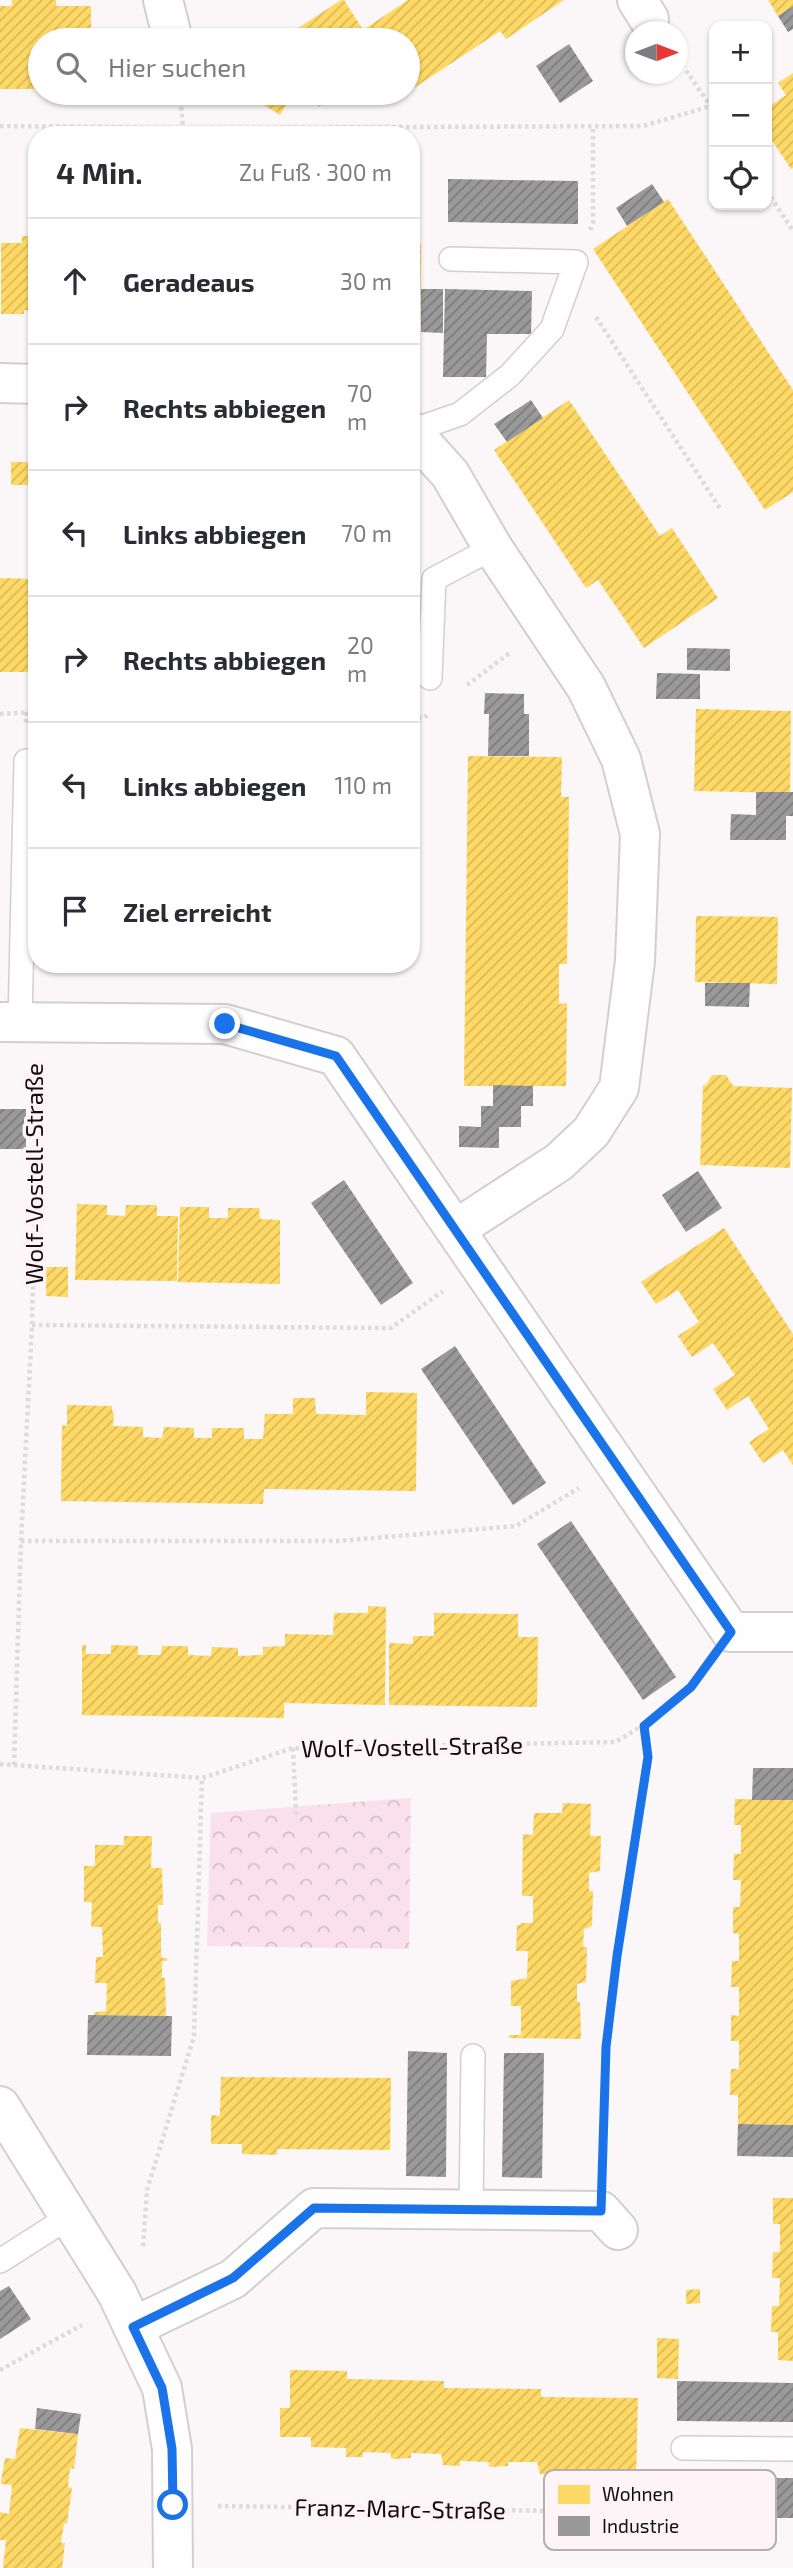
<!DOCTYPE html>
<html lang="de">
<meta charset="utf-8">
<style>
body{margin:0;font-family:"Exo 2",sans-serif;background:#f2f2f3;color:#2b2b33}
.controls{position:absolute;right:21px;top:21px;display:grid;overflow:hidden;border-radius:14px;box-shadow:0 2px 5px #0004}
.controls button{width:63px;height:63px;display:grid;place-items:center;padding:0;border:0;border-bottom:2px solid #e1e1e2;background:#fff;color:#2b2b33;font:35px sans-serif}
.compass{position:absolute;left:625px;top:21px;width:63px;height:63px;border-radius:50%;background:#fff;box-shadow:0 2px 5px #0004;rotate:90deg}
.stop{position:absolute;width:21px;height:21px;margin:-16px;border:5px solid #1a73e8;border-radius:50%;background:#fff}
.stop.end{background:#1a73e8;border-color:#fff;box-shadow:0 2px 7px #0008}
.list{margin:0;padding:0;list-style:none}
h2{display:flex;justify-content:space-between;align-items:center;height:91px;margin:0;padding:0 28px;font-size:30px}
h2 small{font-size:23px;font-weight:400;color:#7c7c81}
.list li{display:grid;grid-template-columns:46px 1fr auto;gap:21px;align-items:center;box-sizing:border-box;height:126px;padding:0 28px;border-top:2px solid #e1e1e2}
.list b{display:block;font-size:26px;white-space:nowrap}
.list em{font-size:23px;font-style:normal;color:#7c7c81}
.icon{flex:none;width:38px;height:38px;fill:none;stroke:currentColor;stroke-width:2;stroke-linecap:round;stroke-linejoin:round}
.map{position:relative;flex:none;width:793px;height:2568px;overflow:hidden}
.search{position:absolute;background:#fff;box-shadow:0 2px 5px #0004;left:28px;top:28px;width:392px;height:77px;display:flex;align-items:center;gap:18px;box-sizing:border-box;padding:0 24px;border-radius:38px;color:#7c7c81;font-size:26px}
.panel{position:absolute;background:#fff;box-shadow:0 2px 5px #0004;left:28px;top:126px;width:392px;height:847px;border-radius:28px}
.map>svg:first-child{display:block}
.park{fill:url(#park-crowns)}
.homes{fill:url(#homes-hatch)}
.industry{fill:url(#industry-hatch)}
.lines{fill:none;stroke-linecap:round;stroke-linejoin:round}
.service-casing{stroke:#d3ced0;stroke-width:26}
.minor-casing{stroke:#d3ced0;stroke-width:42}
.path{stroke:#dddbdc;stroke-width:4.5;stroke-dasharray:3.5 3.5;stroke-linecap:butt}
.service{stroke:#fefefe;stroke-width:23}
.minor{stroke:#fefefe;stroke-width:38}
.route{stroke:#1a73e8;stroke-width:9}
.labels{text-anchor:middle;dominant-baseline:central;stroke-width:7;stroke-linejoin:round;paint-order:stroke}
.street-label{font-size:24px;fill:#120e10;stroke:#fef3f7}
.key{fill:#fef3f7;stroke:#b7aeb2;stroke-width:2}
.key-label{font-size:19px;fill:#120e10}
</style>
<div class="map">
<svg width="793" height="2568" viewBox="0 0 793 2568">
<defs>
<pattern id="park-crowns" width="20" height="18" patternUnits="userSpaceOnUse" patternTransform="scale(1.75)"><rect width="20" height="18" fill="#f9e0ea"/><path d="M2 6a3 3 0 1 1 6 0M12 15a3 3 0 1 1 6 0" fill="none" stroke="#d4bfc8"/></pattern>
<pattern id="homes-hatch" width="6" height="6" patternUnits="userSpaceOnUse" patternTransform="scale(1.75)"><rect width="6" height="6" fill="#ffd966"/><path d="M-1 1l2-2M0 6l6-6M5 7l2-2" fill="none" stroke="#dab957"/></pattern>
<pattern id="industry-hatch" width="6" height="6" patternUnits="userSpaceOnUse" patternTransform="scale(1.75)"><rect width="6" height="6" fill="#999"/><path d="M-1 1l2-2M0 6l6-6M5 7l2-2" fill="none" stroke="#7b7b7b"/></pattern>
</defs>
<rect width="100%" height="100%" fill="#fbf6f8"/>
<polygon class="park" points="411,1798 409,1949 207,1946 211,1813"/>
<g class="homes">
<polygon points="12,0 56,0 56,6 91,6 91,40 40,40 40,89 0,89 0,6 12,6"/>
<polygon points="341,0 344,0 363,30 408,0 564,0 506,39 500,31 408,92 408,40 280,40"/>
<polygon points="768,0 793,0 793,6 778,16"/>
<polygon points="793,73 793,168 791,169 767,133 767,108 786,95 778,83"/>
<polygon points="244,93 286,93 292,96 280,115"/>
<polygon points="310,93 340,93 319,107"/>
<polygon points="668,199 793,390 793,492 765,510 593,249"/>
<polygon points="22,236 37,236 37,311 24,310 24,314 1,314 1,243 22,243"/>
<polygon points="411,244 421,244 420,334 411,334"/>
<polygon points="569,400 660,536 672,528 718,598 644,648 598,580 586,588 494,450"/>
<rect x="11" y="462" width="24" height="23"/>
<polygon points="0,578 37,579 37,672 0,672"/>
<polygon points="696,709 791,711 790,793 694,791"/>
<polygon points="468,756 562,757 561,797 569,797 567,964 559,964 559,1004 567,1003 566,1086 464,1086"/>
<polygon points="696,916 778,917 777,984 695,982"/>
<polygon points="712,1075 726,1075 733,1086 792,1088 790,1168 700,1165 703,1085 706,1085"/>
<polygon points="77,1204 107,1205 107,1215 125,1216 126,1205 157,1205 157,1216 178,1216 177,1281 75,1280"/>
<polygon points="180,1207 209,1207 209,1218 228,1218 228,1208 259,1208 260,1219 280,1220 280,1284 178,1282"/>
<polygon points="724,1228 793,1334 793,1465 783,1450 763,1463 749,1442 769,1429 748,1396 727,1410 713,1389 735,1375 713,1343 692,1357 678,1336 699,1322 678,1290 656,1304 641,1282"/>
<polygon points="46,1267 68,1267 68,1297 46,1296"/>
<polygon points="366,1392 417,1393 416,1491 264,1489 263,1504 61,1501 62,1425 67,1426 67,1405 112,1406 112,1411 114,1412 113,1426 143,1427 143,1437 162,1438 164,1427 194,1428 194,1438 212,1438 212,1428 244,1428 244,1439 263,1439 265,1414 293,1414 293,1398 315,1398 316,1414 366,1415"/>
<polygon points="368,1606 386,1607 385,1705 284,1703 284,1718 82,1715 82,1645 86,1645 86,1654 111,1654 111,1645 138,1646 138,1655 161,1655 162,1646 188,1646 188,1655 211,1656 212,1647 238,1648 238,1656 263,1655 263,1647 285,1646 285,1634 333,1635 334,1613 368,1613"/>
<polygon points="434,1613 518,1614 518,1637 538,1637 537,1707 389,1705 389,1643 413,1644 413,1636 434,1636"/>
<polygon points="735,1799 793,1800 793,2125 738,2124 738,2095 730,2095 731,2069 739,2069 739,2041 731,2041 731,2015 739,2016 739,1987 731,1987 732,1961 739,1961 739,1934 733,1933 733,1907 740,1907 741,1880 733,1880 734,1854 741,1854 741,1825 734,1825"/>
<polygon points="563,1803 591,1804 590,1836 601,1836 600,1871 589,1873 589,1891 593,1891 592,1926 584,1929 583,1947 587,1947 586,1982 577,1984 577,2002 580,2002 581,2039 509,2038 509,2035 521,2035 521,2006 511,2006 511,1981 527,1978 528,1951 516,1951 517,1925 521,1925 521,1923 533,1923 533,1896 522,1896 523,1834 533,1835 534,1813 562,1813"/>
<polygon points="124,1836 152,1836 151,1868 162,1868 163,1905 158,1905 158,1923 161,1923 161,1956 162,1958 167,1958 167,1961 162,1961 162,1978 165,1978 166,2016 94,2015 95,2012 106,2011 107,1983 95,1983 96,1957 103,1957 102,1927 91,1927 92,1902 84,1902 84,1866 95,1866 95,1845 124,1845"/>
<polygon points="221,2077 391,2078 390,2150 277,2149 277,2155 242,2154 242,2144 211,2144 211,2115 220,2116"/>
<polygon points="773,2198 793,2198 793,2361 778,2360 778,2332 771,2332 772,2306 779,2306 780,2278 772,2278 773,2252 780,2252 780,2224 773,2224"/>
<polygon points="700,2289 700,2303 686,2304 686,2290"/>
<polygon points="657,2338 679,2339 678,2379 657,2378"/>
<polygon points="290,2370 347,2371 347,2379 444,2381 444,2388 541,2389 541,2397 638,2398 636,2476 634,2477 634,2471 605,2470 605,2475 590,2476 585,2476 585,2470 556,2470 556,2474 540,2474 537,2462 508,2462 508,2466 489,2467 489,2462 460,2461 460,2466 443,2465 441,2454 411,2453 411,2458 394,2459 391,2458 391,2453 363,2452 363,2457 346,2457 346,2448 311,2447 311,2437 280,2437 280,2408 290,2408"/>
<polygon points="20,2428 78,2434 74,2469 70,2468 68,2487 72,2488 67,2524 64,2523 61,2543 65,2543 62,2568 3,2568 6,2540 0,2540 0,2512 9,2514 12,2485 1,2484 1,2482 5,2458 15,2459"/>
</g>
<g class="industry">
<polygon points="793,6 793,29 788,32 778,16"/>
<polygon points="569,44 593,81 560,103 536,66"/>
<polygon points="286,93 306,93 301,102"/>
<polygon points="448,179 578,181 578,224 448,222"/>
<polygon points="652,184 664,202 627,226 616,208"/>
<polygon points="421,289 443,289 443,333 421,332"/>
<polygon points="445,289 532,291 531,334 487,334 486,377 443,377"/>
<polygon points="531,400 543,418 507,442 494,424"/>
<polygon points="687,648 730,649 730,671 687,670"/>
<polygon points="657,673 700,674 700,699 656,699"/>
<polygon points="485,693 524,694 524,714 529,714 529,756 488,756 489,714 484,714"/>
<polygon points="756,792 793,792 793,816 786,816 786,840 730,840 731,814 756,815"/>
<polygon points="705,983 750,983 749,1007 705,1006"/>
<polygon points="493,1085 533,1086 533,1106 521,1106 521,1127 499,1127 499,1148 459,1147 459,1126 481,1127 481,1106 493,1106"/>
<rect x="0" y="1109" width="26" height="40"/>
<polygon points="698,1171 722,1208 686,1232 662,1195"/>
<polygon points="344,1180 413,1283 381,1305 311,1203"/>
<polygon points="455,1346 546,1483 513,1505 421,1369"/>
<polygon points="571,1521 676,1677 643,1700 537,1544"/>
<polygon points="753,1768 793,1768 793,1800 752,1800"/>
<polygon points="88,2015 172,2016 171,2056 87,2055"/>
<polygon points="408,2051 447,2053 446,2177 406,2176"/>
<polygon points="504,2053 544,2053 542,2178 502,2177"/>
<polygon points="738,2124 793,2125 793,2157 737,2156"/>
<polygon points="9,2286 31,2319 0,2339 0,2291"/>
<polygon points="677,2381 793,2383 793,2422 677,2421"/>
<polygon points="37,2408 81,2414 78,2434 35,2429"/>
<polygon points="676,2478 793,2478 793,2518 675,2518"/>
</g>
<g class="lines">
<g class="service-casing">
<g id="service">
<polyline points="411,431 460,414 510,375 552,329 576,262 451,259"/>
<polyline points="430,678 434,579 493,548"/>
<polyline points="20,1022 26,761"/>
<polyline points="471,2209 473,2056"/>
<polyline points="0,2261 69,2217"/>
<polyline points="683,2448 793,2449"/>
</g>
</g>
<g class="minor-casing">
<g id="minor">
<polyline points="163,0 173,40"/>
<polyline points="637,0 649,19"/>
<polyline points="0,383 37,384"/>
<polyline points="411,431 450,474 493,548 586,687 621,759 640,834 635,961 619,1088 591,1132 559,1162 456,1229"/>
<polyline points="0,1022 225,1024 336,1056 731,1632 793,1632"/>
<polyline points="0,2106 117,2293 162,2388 172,2449 173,2568"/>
<polyline points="133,2327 233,2279 314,2208 601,2211 618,2230"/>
</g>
</g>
<g class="path">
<polyline points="678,59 714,111"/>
<polyline points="180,93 183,128"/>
<polyline points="0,126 183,128 643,126 711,106"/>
<polyline points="767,191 793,231"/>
<polyline points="590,230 593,223 593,127"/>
<polyline points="596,317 721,510"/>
<polyline points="467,685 511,652"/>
<polyline points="26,712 26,725"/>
<polyline points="0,714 37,712"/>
<polyline points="411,718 424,718 427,715"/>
<polyline points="32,1325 391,1328 443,1291"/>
<polyline points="21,1541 338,1541 516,1526 579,1488"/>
<polyline points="293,1748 296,1815"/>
<path d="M0 1764 202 1778 293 1748 615 1742C649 1723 681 1700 705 1668"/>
<polyline points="14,1765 21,1541 32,1325 35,1179 34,1066"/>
<polyline points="602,2166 606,2047 617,1956 648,1757 644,1726"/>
<polyline points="143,2246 147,2190 194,2036 202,1778"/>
<polyline points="0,2370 82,2325"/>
<polyline points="218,2506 627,2512"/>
</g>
<use href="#service" class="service"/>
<use href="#minor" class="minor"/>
</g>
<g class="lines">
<polyline class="route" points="173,2505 172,2449 162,2388 133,2327 233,2278 314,2208 601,2211 606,2047 617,1956 648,1757 644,1726 691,1687 731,1632 336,1056 225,1024"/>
</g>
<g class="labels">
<g class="street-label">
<text transform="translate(33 1174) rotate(-90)">Wolf-Vostell-Straße</text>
<text transform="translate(412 1746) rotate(-1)">Wolf-Vostell-Straße</text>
<text transform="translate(400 2508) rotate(1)">Franz-Marc-Straße</text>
</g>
</g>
<rect x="544" y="2470" width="232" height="80" rx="10" class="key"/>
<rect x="558" y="2485" width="32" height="19" fill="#ffd966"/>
<rect x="558" y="2516" width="32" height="20" fill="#999"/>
<g class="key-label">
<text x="602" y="2501">Wohnen</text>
<text x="602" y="2533">Industrie</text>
</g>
</svg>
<div class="controls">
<button>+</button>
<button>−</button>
<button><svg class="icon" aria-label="locate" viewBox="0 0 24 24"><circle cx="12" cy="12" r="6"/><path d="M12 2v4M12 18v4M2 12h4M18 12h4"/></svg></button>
</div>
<svg class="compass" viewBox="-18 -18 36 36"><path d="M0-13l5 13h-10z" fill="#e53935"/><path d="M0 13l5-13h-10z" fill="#7c7c81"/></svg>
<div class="stop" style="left:173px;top:2505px"></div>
<div class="stop end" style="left:225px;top:1024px"></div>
<div class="search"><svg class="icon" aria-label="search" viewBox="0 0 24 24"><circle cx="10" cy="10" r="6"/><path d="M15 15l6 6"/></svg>Hier suchen</div>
<section class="panel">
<h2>4 Min.<small>Zu Fuß · 300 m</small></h2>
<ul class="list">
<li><svg class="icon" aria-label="ahead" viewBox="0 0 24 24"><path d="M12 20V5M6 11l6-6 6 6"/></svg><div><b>Geradeaus</b></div><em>30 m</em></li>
<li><svg class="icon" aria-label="right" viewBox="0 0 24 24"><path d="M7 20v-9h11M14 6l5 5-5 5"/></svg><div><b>Rechts abbiegen</b></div><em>70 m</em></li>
<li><svg class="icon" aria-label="left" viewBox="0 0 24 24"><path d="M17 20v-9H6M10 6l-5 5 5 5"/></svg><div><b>Links abbiegen</b></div><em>70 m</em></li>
<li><svg class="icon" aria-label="right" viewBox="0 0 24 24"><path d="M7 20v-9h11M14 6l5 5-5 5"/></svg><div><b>Rechts abbiegen</b></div><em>20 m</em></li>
<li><svg class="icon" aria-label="left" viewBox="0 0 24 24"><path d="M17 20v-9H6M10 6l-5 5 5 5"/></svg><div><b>Links abbiegen</b></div><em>110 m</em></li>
<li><svg class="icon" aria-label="arrive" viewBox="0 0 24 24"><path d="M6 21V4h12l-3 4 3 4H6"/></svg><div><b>Ziel erreicht</b></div></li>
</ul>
</section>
</div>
